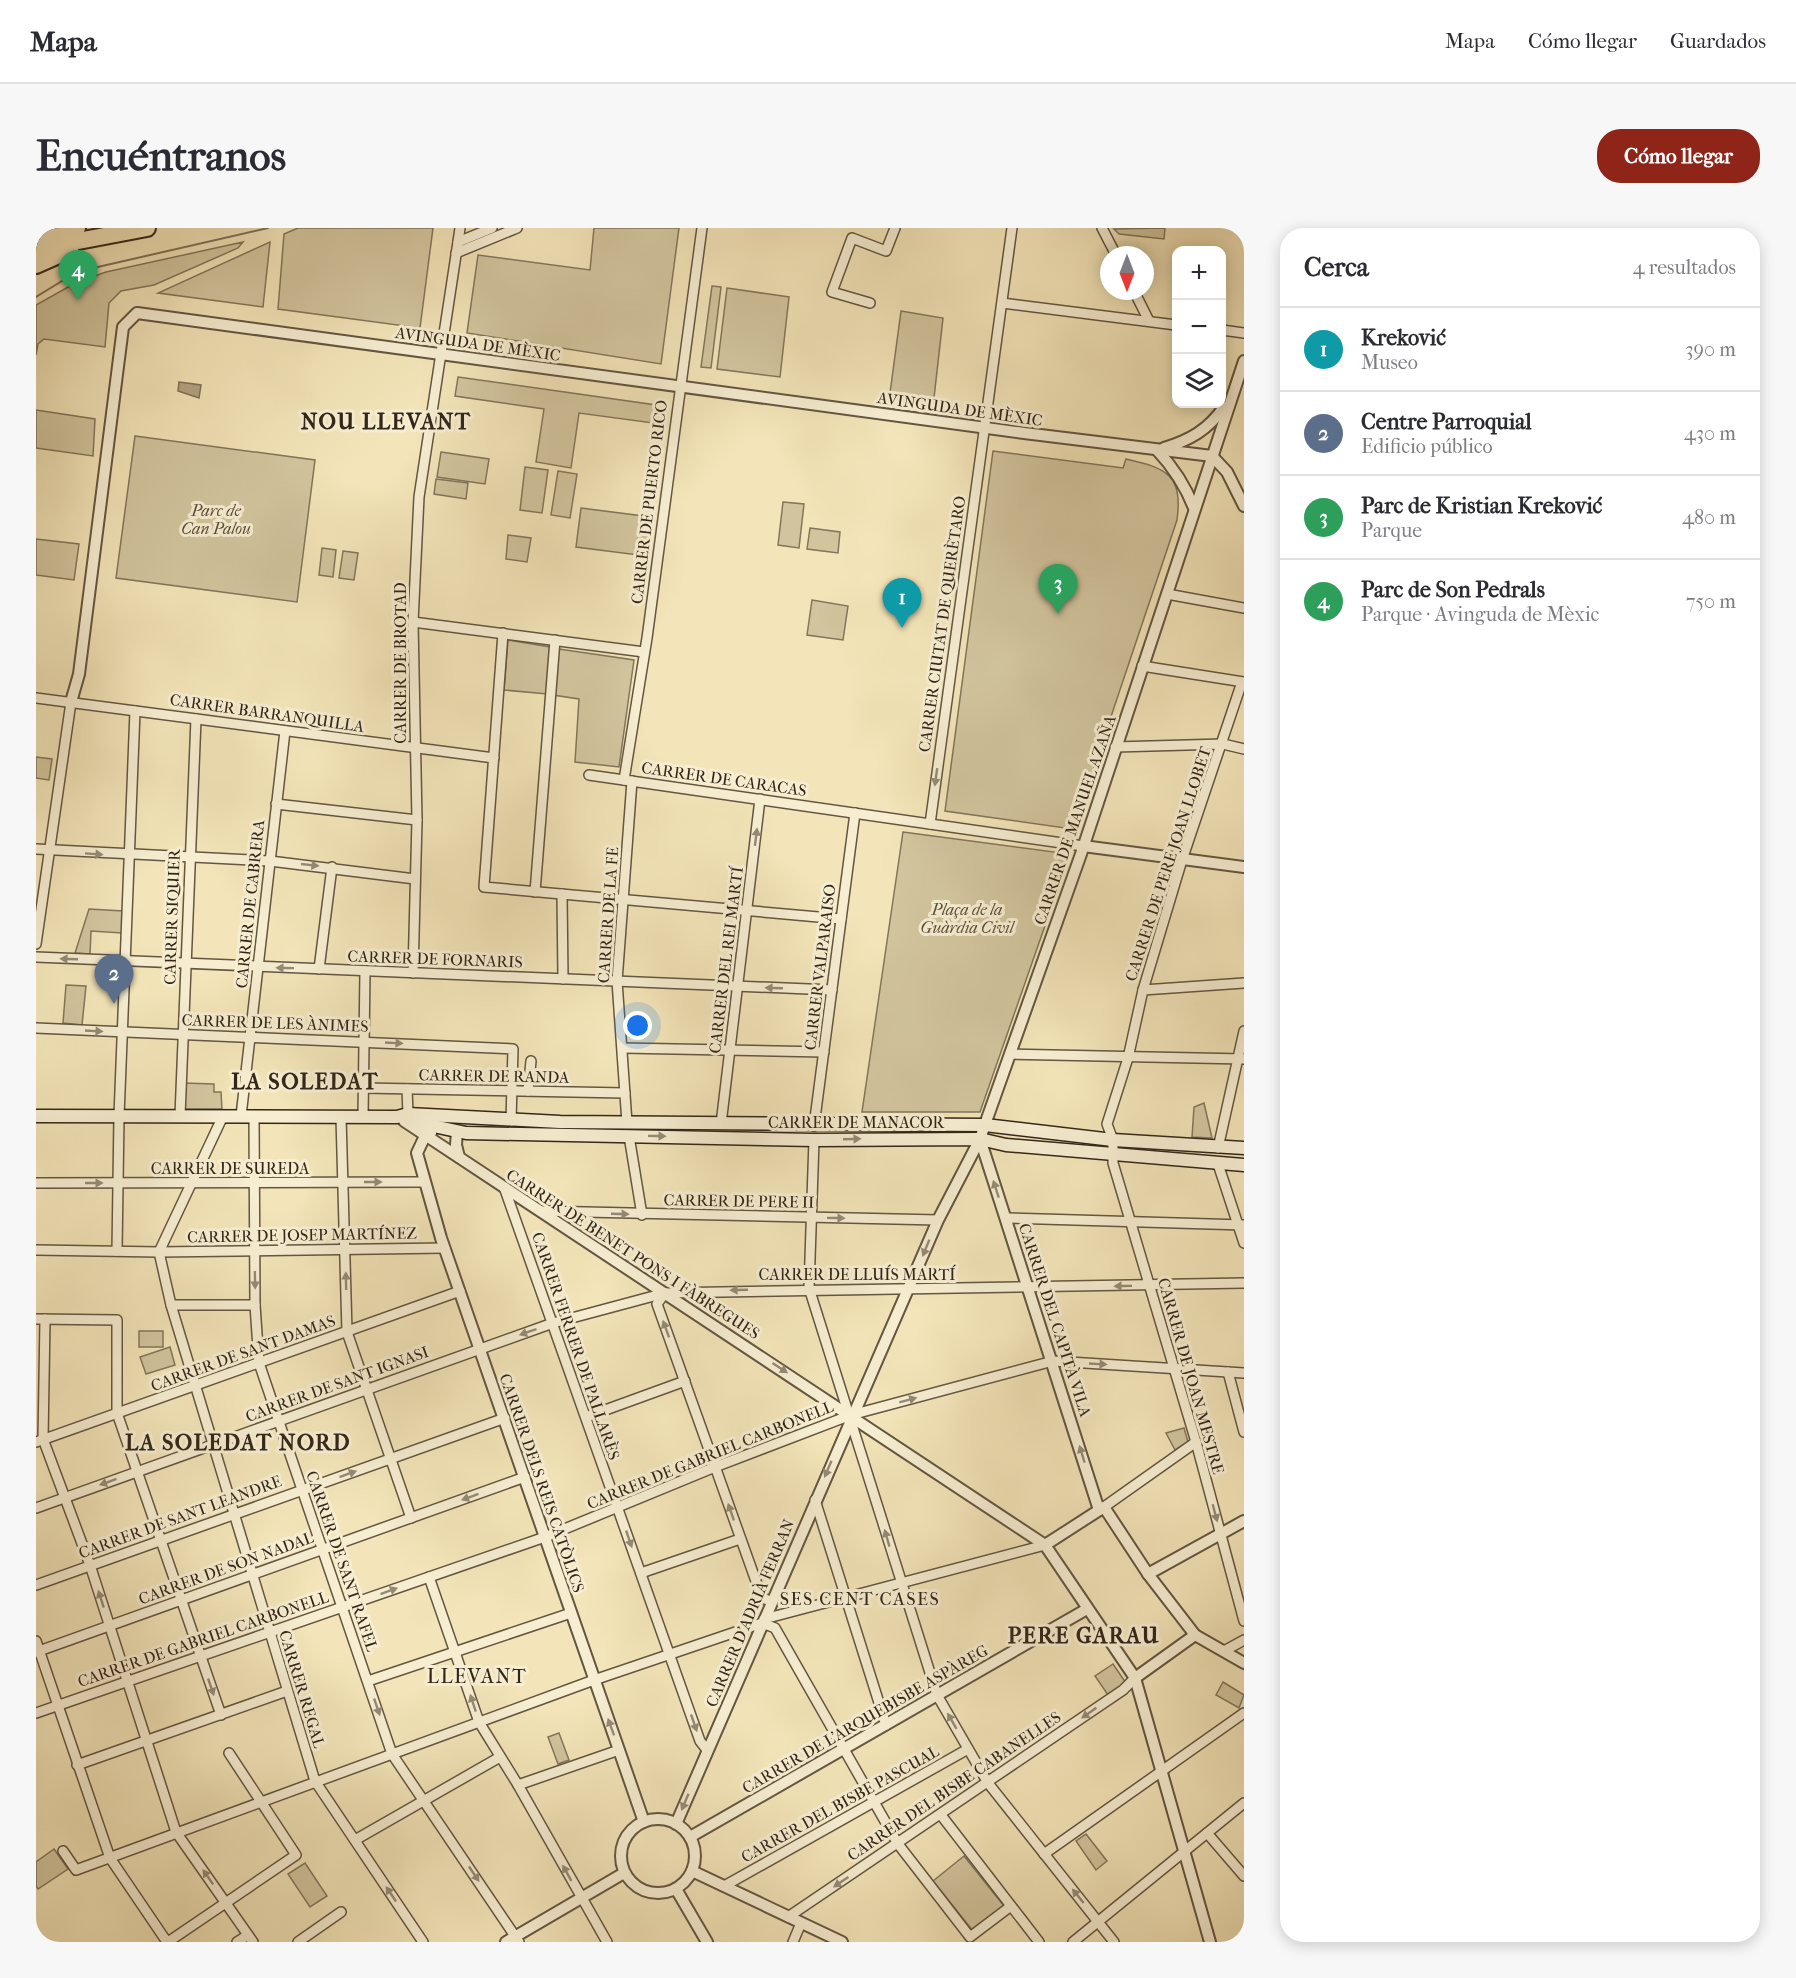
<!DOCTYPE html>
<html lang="es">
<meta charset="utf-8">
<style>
body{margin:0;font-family:"IM FELL French Canon",serif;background:#f7f7f7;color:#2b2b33}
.controls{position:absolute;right:18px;top:18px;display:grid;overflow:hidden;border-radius:12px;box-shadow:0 3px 15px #0003}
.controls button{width:54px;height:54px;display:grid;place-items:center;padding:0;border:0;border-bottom:2px solid #e1e1e2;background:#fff;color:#2b2b33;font:30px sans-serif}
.compass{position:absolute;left:1064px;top:18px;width:54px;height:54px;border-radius:50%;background:#fff;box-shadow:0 3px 15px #0003;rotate:180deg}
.you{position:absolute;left:602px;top:798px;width:21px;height:21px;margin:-15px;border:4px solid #fff;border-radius:50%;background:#1a73e8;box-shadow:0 0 0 9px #1a73e833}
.badge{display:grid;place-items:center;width:39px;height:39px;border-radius:50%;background:#8f2418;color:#fff;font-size:20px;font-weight:700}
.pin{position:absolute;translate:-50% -50px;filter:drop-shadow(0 2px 3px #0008)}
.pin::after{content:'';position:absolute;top:32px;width:21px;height:18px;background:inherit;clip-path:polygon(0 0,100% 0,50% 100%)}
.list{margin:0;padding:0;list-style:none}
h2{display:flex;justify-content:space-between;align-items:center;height:78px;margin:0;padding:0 24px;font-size:26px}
h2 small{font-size:20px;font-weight:400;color:#7c7c81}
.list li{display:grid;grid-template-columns:39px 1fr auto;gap:18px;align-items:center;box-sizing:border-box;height:84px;padding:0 24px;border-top:2px solid #e1e1e2}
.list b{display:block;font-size:22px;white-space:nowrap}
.list p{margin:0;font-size:20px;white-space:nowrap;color:#7c7c81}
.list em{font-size:20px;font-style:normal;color:#7c7c81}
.icon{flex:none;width:33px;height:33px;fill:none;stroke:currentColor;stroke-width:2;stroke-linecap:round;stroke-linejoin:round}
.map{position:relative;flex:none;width:1208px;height:1714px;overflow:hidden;border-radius:24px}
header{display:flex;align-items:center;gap:36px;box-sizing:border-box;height:84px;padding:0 30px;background:#fff;border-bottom:2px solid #e1e1e2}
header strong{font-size:28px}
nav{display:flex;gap:33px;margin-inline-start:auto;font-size:21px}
.intro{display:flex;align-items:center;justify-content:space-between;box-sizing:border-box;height:144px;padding:0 36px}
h1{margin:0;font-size:42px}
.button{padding:15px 27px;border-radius:24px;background:#8f2418;color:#fff;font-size:21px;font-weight:700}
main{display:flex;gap:36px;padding:0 36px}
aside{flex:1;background:#fff;border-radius:24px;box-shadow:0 3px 15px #0003}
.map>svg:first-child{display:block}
.green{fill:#d2c59e;stroke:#82765c;stroke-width:1.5}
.water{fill:#b2a483;stroke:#7f7259;stroke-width:1.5}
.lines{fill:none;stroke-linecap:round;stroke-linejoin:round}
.stream{stroke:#7f7259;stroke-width:2}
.minor-casing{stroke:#635641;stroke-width:12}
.tertiary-casing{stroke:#635641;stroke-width:14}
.secondary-casing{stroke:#332619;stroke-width:15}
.motorway-casing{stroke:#332619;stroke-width:20}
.minor{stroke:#f7eed2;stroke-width:9}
.tertiary{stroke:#f7eed2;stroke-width:10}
.secondary{stroke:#f7eed2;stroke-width:12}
.motorway{stroke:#f3e5b9;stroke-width:16}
.oneway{fill:#958a76}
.labels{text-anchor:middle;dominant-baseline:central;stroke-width:6;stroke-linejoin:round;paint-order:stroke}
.street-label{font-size:16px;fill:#332619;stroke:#f7eed2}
.park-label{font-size:16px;font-style:italic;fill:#5b4e3a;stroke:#f7eed2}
.neighbourhood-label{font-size:18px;letter-spacing:1.5px;fill:#332619;stroke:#f7eed2}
.quarter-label{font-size:20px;letter-spacing:1.5px;fill:#332619;stroke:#f7eed2}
.district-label{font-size:22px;font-weight:bold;letter-spacing:1.5px;fill:#332619;stroke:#f7eed2}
</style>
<header>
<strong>Mapa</strong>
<nav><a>Mapa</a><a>Cómo llegar</a><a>Guardados</a></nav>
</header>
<div class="intro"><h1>Encuéntranos</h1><a class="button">Cómo llegar</a></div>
<main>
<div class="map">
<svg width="1208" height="1714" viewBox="0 0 1208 1714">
<rect width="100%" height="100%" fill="#f3e5b9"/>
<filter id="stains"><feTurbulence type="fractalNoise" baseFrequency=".00333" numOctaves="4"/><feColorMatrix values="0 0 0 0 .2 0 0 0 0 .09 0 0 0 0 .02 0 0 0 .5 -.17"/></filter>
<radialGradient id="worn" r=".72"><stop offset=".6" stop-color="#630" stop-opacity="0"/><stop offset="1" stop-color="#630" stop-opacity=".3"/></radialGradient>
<g class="green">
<polygon points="262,0 397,0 384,100 242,81 248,6"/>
<polygon points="558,0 643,0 625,136 431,105 442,27 554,42"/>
<polygon points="1129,0 1128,11 1083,6 1078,1"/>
<polygon points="207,14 202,20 118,57 85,63 73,75 69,119 8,111 2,116 0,127 0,77 41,54 70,44"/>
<polygon points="234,14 227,79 122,65"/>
<polygon points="676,58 685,59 675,140 665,139"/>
<polygon points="691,60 753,69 744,149 681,141"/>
<polygon points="865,83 907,90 898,170 854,165"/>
<polygon points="422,149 620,177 617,195 543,185 535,240 500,234 508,181 419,168"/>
<polygon points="0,182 59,191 57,228 0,220"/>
<polygon points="99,208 279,232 261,374 80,350"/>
<path d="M957 223 1087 240 1090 231C1130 240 1147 246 1141 292L1051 560 1045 561 1036 601 909 583Z"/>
<polygon points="405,224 453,231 449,256 401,249"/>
<polygon points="489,239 512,242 506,285 484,282"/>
<polygon points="522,243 541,246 534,290 515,287"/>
<polygon points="400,251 432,255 430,271 398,266"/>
<polygon points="747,274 768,276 763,320 742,317"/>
<polygon points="545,280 615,289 610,328 540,319"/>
<polygon points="774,300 804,304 802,325 771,321"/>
<polygon points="472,307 495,310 491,334 470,331"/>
<polygon points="0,311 43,316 38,352 0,347"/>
<polygon points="286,320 300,322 297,349 283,347"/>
<polygon points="307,323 322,325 318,352 303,350"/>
<polygon points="776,372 812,378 807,412 771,407"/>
<polygon points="472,412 514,419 511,466 468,462"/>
<polygon points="523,421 598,432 583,539 539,534 543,471 517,467"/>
<polygon points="0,529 16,531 13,552 0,550"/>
<polygon points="867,604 1034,626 944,884 826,884"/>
<polygon points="53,681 87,683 86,705 55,703 54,726 39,725"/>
<polygon points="30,757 50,758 46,797 27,795"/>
<polygon points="148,855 178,856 178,864 185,864 186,881 148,881"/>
<polygon points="1168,875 1176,910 1175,910 1156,909 1158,879"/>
<rect x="103" y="1103" width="24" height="16"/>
<polygon points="134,1119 139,1137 110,1146 104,1129"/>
<polygon points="1148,1200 1152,1214 1139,1222 1130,1205"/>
<polygon points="1077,1436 1090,1455 1072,1467 1059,1448"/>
<polygon points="1187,1454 1208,1467 1203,1480 1180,1467"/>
<polygon points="523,1505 533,1532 522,1536 512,1509"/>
<polygon points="1050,1606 1071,1633 1060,1642 1040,1613"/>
<polygon points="18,1621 32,1641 2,1661 0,1658 0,1634"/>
<polygon points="928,1628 968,1678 937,1703 897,1653"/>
<polygon points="269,1635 291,1668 274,1679 252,1646"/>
</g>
<polygon class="water" points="143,154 165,157 163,170 142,163"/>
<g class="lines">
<polyline class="stream" points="0,69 26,53 53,41 232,0"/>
<g class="minor-casing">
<g id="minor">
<polyline points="1066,0 1080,27"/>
<polyline points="422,14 424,0"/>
<polyline points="420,25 481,0"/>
<polyline points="1098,63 1113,93"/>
<polyline points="834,75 796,64 816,10 850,23 859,0"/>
<polyline points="966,75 1140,97"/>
<polyline points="1186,102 1208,105"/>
<polyline points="1131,366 1208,380"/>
<polyline points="377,394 608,424"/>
<polyline points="467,405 448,659 805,691"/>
<polyline points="1106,438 1208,454"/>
<polyline points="1206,454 1146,632 1107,762 1092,830 1071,896 1077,912 1077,935 1160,1214 1208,1393"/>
<polyline points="0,470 458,530"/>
<polyline points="1079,519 1187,516 1208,521"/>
<polyline points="553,547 1047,618"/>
<polyline points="588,552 611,410 666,0"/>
<polyline points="240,576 381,592"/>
<polyline points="894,596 976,0"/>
<polyline points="0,621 234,633 379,651"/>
<polyline points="499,664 519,412"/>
<polyline points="526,666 527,751"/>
<polyline points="0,716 35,474"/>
<polyline points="0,729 796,762"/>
<polyline points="283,741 296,639"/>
<polyline points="377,745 381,592 377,394 383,269 422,14 456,0"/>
<polyline points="1107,762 1208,755"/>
<polyline points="0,800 477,821 475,893"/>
<polyline points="587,820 788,824"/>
<polyline points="974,826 1208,831"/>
<polyline points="327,860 589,865"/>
<polyline points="371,861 372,886"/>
<polyline points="492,863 495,833"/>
<polyline points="144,888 160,491"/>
<polyline points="187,888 123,1024 135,1077 279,1553 387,1714"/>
<polyline points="205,888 249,503"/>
<polyline points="218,888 219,1077 223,1135 356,1526 483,1714"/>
<polyline points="305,889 311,1104 375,1290"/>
<polyline points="327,889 329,743"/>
<polyline points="591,895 581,753 596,553"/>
<polyline points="685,896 724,571"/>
<polyline points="778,898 819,585"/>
<polyline points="593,908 606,987"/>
<polyline points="778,912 773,1060 901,1467 952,1555 1078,1714"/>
<polyline points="1182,920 1208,803"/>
<polyline points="1182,936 1208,1015"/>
<polyline points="0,955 388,954"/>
<polyline points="468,959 664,1513 671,1522"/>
<polyline points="505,983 902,992"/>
<polyline points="970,990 1208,997"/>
<polyline points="0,1022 123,1024 409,1020"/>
<polyline points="81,1023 83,888 99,483"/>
<polyline points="629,1065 621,1076 726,1370 735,1373"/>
<polyline points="135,1077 219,1077"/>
<polyline points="0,1091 81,1092 81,1185 185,1487"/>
<polyline points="9,1091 7,1211 54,1337 140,1604 217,1714"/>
<polyline points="1192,1144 1208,1204"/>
<polyline points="550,1189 649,1153"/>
<polyline points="0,1214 424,1063"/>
<polyline points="779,1272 850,1497"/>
<polyline points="1068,1279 1160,1214"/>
<polyline points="0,1280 517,1095 629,1065 1208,1055"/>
<polyline points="605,1345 704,1311"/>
<polyline points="393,1349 443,1494 482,1557 571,1714"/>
<polyline points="0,1357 469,1190"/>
<polyline points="728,1391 1009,1317"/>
<polyline points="0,1413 74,1630 131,1714"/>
<polyline points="1188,1423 1208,1412"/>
<polyline points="0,1424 489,1249"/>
<polyline points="332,1453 535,1385"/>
<polyline points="0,1485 509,1309 679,1239 815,1187 1017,1133 1208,1145"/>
<polyline points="41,1537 251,1463"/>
<polyline points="482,1557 583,1522"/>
<polyline points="905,1587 1003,1714"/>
<polyline points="1171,1605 1208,1648"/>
<polyline points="319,1612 464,1529"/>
<polyline points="27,1623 40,1642 558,1452 726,1395 739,1400 862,1616 934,1709 975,1678"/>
<polyline points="1008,1626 1208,1485"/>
<polyline points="690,1657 932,1521"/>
<polyline points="752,1689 1087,1462 1099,1450"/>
<polyline points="132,1714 260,1627 193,1525"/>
<polyline points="201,1714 212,1707"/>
<polyline points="262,1714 305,1684"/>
<polyline points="757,1714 765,1695"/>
<polyline points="1037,1714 1208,1575"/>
</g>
</g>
<g class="tertiary-casing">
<g id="tertiary">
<path d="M1128 220C1154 212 1172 202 1188 179"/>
<path d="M1121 222C1138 240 1149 257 1158 280"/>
<polyline points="1176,228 1191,244 1208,278"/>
<polyline points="35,474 43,446 87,99 101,85 988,205 1176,228"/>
<polyline points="1047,618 1208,639"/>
<polyline points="368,893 1009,1317 1099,1450 1159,1407 1112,1346 1068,1279 1009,1317"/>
<polyline points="421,903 420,917 423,929"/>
<polyline points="395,905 389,908 381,925 405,1010 608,1594"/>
<polyline points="944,911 1063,1282"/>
<polyline points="1112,1346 1208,1293"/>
<polyline points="1159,1407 1208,1435"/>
<polyline points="1099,1450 1174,1714"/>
<circle cx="622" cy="1628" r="37"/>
<polyline points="640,1596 902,992 944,911 952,888 1045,626 1208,133"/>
<polyline points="654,1609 1051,1381"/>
<polyline points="656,1643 806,1714"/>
<polyline points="640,1661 671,1714"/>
<polyline points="470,1714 588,1645"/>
</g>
</g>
<g class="secondary-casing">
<g id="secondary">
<polyline points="0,888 361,889 372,886 524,894 949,897 1077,912 1208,920"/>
<polyline points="374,893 430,905 778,912 944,911 970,917 1208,937"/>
</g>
</g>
<g class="motorway-casing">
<g id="motorway">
<polyline points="0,7 41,0"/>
<polyline points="0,21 111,0"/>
<polyline points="0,37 34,22"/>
</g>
</g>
<use href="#minor" class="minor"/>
<use href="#tertiary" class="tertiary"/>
<use href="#secondary" class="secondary"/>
<use href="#motorway" class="motorway"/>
</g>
<defs><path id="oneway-solid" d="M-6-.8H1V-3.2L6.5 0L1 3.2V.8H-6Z" transform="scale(1.5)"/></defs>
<g class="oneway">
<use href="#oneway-solid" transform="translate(900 549) rotate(98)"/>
<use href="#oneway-solid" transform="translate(720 609) rotate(-83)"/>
<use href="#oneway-solid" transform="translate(58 626) rotate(4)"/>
<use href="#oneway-solid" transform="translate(274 637) rotate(6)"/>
<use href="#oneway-solid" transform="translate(33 731) rotate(-178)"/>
<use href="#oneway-solid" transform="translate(249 740) rotate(-179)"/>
<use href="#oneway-solid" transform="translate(738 760) rotate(-178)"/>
<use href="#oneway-solid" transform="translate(58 803) rotate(3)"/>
<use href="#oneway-solid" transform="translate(358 815) rotate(3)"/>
<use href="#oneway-solid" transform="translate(621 908) rotate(1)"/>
<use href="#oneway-solid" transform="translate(816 911) rotate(-2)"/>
<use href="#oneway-solid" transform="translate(337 954)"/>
<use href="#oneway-solid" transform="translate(58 955)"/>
<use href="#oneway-solid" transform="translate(960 961) rotate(-108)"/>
<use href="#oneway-solid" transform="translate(584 986) rotate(2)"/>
<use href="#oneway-solid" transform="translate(800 990) rotate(1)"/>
<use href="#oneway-solid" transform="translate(890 1020) rotate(112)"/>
<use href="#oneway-solid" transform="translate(219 1052) rotate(89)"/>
<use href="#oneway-solid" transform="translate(310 1053) rotate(-91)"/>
<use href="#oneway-solid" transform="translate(1087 1058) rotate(179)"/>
<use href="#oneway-solid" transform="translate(703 1062) rotate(178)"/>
<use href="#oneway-solid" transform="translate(630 1101) rotate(-110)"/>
<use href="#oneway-solid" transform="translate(492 1104) rotate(161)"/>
<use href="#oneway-solid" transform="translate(1062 1136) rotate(3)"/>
<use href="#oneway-solid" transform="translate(744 1140) rotate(33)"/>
<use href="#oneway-solid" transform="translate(872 1172) rotate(-15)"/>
<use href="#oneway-solid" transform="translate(1046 1226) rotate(-107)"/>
<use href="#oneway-solid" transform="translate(792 1241) rotate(113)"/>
<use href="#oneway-solid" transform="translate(312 1246) rotate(-20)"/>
<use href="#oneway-solid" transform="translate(72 1254) rotate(160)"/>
<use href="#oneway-solid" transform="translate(434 1269) rotate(160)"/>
<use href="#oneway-solid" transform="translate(695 1284) rotate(-109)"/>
<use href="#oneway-solid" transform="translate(1179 1285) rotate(75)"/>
<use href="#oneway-solid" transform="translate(851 1310) rotate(-106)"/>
<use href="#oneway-solid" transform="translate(593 1311) rotate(71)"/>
<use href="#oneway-solid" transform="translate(353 1363) rotate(-20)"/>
<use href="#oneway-solid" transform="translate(65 1371) rotate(-108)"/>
<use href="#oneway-solid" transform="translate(175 1459) rotate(71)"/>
<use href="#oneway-solid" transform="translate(437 1475) rotate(-108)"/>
<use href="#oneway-solid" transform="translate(341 1479) rotate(71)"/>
<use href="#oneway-solid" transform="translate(1053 1485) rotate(145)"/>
<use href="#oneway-solid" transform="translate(916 1493) rotate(-120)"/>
<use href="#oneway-solid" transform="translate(658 1495) rotate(71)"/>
<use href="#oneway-solid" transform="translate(575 1499) rotate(-110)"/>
<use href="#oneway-solid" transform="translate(649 1574) rotate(113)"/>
<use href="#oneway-solid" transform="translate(531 1645) rotate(-119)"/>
<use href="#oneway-solid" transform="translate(438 1646) rotate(56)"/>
<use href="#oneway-solid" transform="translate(172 1649) rotate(-125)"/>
<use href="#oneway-solid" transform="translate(805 1654) rotate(146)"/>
<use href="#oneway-solid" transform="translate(355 1666) rotate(-124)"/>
<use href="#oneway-solid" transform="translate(1042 1668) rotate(-129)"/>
</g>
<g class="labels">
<g class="street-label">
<text transform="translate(442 116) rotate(8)">AVINGUDA DE MÈXIC</text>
<text transform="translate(924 181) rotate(8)">AVINGUDA DE MÈXIC</text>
<text transform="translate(613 274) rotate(-83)">CARRER DE PUERTO RICO</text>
<text transform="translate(906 396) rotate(-82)">CARRER CIUTAT DE QUERÈTARO</text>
<text transform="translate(364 435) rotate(-90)">CARRER DE BROTAD</text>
<text transform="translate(231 485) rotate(8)">CARRER BARRANQUILLA</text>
<text transform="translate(688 551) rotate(8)">CARRER DE CARACAS</text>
<text transform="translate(1039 592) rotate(-71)">CARRER DE MANUEL AZAÑA</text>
<text transform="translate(1132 636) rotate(-72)">CARRER DE PERE JOAN LLOBET</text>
<text transform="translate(214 676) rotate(-84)">CARRER DE CABRERA</text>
<text transform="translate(572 687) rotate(-86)">CARRER DE LA FE</text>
<text transform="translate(136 689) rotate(-88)">CARRER SIQUIER</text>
<text transform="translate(399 731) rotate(2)">CARRER DE FORNARIS</text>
<text transform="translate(690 732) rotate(-83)">CARRER DEL REI MARTÍ</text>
<text transform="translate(784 739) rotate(-83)">CARRER VALPARAISO</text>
<text transform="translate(239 795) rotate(2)">CARRER DE LES ÀNIMES</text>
<text transform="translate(458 848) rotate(1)">CARRER DE RANDA</text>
<text x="820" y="894">CARRER DE MANACOR</text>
<text x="194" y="940">CARRER DE SUREDA</text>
<text transform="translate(703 973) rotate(1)">CARRER DE PERE II</text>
<text transform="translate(266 1007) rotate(-1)">CARRER DE JOSEP MARTÍNEZ</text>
<text transform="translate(597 1026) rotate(33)">CARRER DE BENET PONS I FÀBREGUES</text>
<text x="821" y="1046">CARRER DE LLUÍS MARTÍ</text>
<text transform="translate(1019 1092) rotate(72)">CARRER DEL CAPITÀ VILA</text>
<text transform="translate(540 1118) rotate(71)">CARRER FERRER DE PALLARÈS</text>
<text transform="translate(207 1125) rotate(-20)">CARRER DE SANT DAMAS</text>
<text transform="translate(1155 1148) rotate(74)">CARRER DE JOAN MESTRE</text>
<text transform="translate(301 1156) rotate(-20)">CARRER DE SANT IGNASI</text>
<text transform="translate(674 1227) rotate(-22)">CARRER DE GABRIEL CARBONELL</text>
<text transform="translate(506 1255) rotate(71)">CARRER DELS REIS CATÒLICS</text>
<text transform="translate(144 1289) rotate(-20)">CARRER DE SANT LEANDRE</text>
<text transform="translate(306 1333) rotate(71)">CARRER DE SANT RAFEL</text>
<text transform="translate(190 1340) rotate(-20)">CARRER DE SON NADAL</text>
<text transform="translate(714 1385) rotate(-67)">CARRER D'ADRIÀ FERRAN</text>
<text transform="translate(167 1411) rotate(-19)">CARRER DE GABRIEL CARBONELL</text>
<text transform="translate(266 1461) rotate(73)">CARRER REGAL</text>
<text transform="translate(829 1491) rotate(-30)">CARRER DE L'ARQUEBISBE ASPÀREG</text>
<text transform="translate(918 1558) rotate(-34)">CARRER DEL BISBE CABANELLES</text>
<text transform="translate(804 1576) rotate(-29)">CARRER DEL BISBE PASCUAL</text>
</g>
<g class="park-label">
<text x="180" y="282">Parc de<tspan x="180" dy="18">Can Palou</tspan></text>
<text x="931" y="681">Plaça de la<tspan x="931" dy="18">Guàrdia Civil</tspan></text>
</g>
<g class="neighbourhood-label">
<text x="824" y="1371">SES CENT CASES</text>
</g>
<g class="quarter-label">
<text x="441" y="1448">LLEVANT</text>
</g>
<g class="district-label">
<text x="350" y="194">NOU LLEVANT</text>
<text x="269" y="854">LA SOLEDAT</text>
<text x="202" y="1215">LA SOLEDAT NORD</text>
<text x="1048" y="1408">PERE GARAU</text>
</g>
</g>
<rect width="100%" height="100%" filter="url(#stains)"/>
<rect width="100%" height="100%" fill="url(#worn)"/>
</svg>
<div class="controls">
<button>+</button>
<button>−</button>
<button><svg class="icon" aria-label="layers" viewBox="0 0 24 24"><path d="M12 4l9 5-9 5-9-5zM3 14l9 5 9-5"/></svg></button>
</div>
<svg class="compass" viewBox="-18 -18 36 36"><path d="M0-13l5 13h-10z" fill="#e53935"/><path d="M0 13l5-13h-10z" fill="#7c7c81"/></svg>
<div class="you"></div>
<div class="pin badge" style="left:866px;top:400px;background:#0f9aa8">1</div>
<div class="pin badge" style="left:78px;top:776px;background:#5c6f8a">2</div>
<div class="pin badge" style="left:1022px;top:386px;background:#2e9e5b">3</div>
<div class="pin badge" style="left:42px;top:72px;background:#2e9e5b">4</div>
</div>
<aside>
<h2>Cerca<small>4 resultados</small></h2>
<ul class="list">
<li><span class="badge" style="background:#0f9aa8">1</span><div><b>Kreković</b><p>Museo</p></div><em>390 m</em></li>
<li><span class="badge" style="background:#5c6f8a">2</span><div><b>Centre Parroquial</b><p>Edificio público</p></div><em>430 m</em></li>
<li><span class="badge" style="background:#2e9e5b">3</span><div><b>Parc de Kristian Kreković</b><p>Parque</p></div><em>480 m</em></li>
<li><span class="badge" style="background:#2e9e5b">4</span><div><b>Parc de Son Pedrals</b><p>Parque · Avinguda de Mèxic</p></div><em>750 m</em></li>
</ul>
</aside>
</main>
